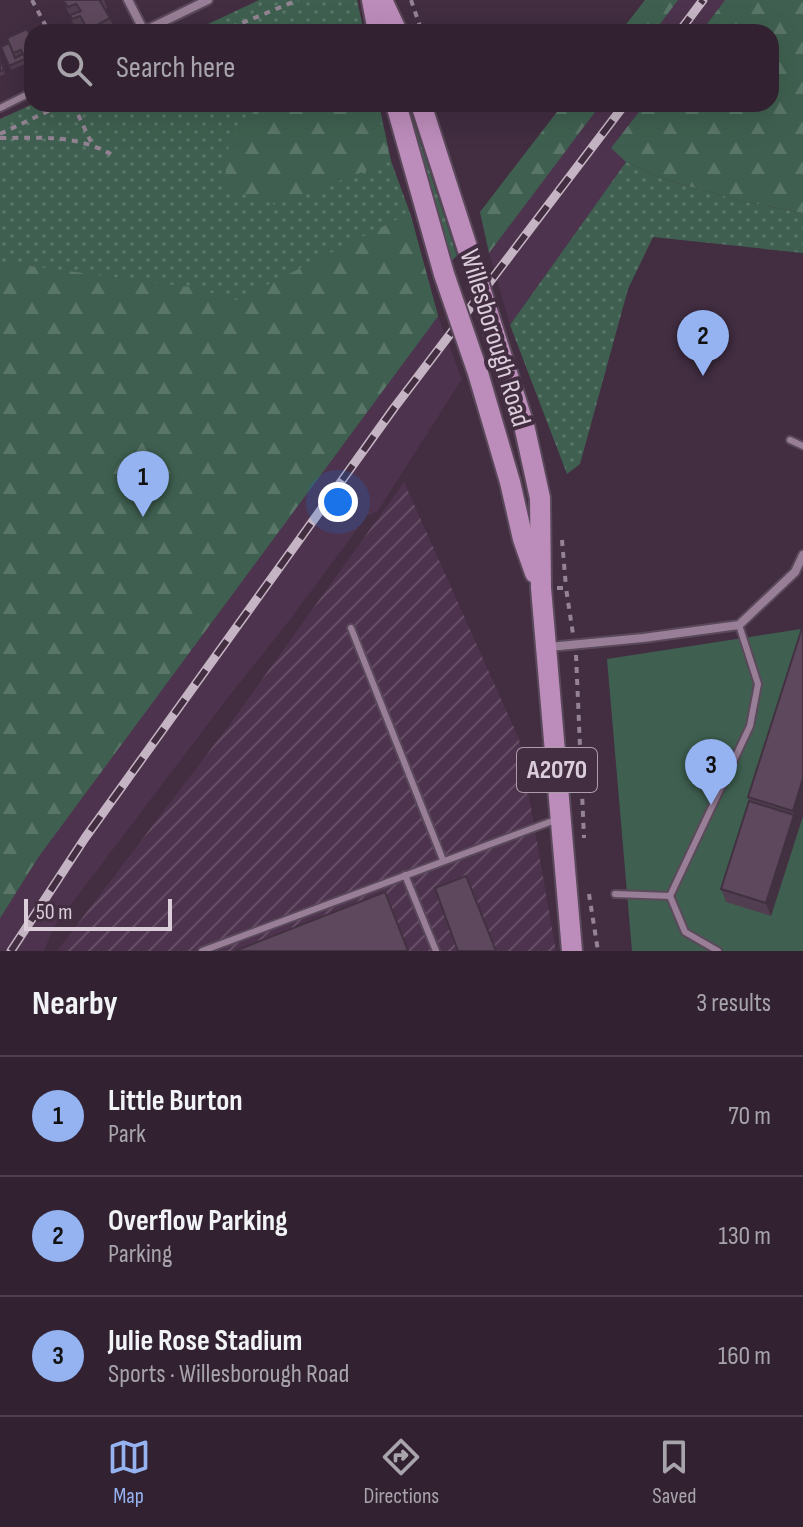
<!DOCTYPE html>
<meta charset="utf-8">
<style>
body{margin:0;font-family:"Sofia Sans Condensed",sans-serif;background:#3a2a39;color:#f1f3f6}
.scale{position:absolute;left:24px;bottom:20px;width:148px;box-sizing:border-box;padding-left:8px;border:4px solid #dbcdda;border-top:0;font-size:22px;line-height:28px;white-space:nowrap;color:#dbcdda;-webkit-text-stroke:6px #422d41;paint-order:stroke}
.you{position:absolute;left:338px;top:502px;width:28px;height:28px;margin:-20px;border:6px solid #fff;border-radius:50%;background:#1a73e8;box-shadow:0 0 0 12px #1a73e833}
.badge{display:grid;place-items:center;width:52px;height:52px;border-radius:50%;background:#95b2f1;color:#111;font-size:26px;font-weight:700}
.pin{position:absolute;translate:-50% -66px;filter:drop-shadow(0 2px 4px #0008)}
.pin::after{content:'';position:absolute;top:42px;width:28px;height:24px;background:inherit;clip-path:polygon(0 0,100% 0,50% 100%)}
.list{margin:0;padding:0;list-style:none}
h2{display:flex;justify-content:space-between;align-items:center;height:104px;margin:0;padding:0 32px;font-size:34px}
h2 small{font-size:26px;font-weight:400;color:#a8a4ab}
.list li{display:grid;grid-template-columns:52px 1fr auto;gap:24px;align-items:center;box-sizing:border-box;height:120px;padding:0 32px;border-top:2px solid #4d3f4d}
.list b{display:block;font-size:30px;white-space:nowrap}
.list p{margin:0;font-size:26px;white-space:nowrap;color:#a8a4ab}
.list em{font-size:26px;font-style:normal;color:#a8a4ab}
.icon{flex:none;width:44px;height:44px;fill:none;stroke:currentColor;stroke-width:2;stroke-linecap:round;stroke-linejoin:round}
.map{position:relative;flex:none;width:803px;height:951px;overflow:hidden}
.search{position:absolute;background:#322231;box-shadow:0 8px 32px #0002;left:24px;right:24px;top:24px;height:88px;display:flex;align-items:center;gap:20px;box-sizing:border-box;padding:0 28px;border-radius:24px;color:#a8a4ab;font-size:30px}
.sheet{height:464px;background:#322231}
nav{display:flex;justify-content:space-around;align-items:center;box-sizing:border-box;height:112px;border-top:2px solid #4d3f4d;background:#322231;font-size:22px;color:#a8a4ab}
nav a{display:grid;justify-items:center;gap:4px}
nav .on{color:#95b2f1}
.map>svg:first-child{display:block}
.built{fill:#4d334d}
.industrial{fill:url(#industrial-furrows)}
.grass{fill:url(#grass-dots)}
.forest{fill:url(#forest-firs)}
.garden{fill:#3f6050}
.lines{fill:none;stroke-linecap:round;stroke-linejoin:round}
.service-casing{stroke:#5a495a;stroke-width:10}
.minor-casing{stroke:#5a495a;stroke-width:12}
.primary-casing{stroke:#5a495a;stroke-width:24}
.path{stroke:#948393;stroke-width:4;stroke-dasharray:6 6;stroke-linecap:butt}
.service{stroke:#987f97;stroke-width:6}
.minor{stroke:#987f97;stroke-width:8}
.primary{stroke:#bc8cba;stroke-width:20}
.rail-casing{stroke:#c5b5c4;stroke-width:9}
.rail{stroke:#422d41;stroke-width:6;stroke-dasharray:18;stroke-linecap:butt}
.primary-bridge-casing{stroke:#5a495a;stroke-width:24;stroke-linecap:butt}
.primary-bridge{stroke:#bc8cba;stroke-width:20}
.wall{fill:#513e50}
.shaded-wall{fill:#423241}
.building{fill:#5e485d;stroke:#423241;stroke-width:2}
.labels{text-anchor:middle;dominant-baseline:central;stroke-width:8;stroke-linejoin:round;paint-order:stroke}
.shield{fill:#422d41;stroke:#ad9dac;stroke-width:2}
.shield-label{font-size:26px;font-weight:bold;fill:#dbcdda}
.street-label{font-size:28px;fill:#dbcdda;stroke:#422d41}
</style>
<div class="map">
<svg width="803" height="951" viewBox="0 0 803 951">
<defs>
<pattern id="industrial-furrows" width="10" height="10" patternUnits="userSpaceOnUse" patternTransform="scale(2)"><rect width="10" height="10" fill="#4d334d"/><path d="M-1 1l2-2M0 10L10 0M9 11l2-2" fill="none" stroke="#664f66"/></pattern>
<pattern id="grass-dots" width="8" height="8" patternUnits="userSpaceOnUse" patternTransform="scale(2)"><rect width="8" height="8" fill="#3f6050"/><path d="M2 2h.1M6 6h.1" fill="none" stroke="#5a7669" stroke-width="1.8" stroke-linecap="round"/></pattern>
<pattern id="forest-firs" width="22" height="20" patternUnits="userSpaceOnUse" patternTransform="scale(2)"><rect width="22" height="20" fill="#3f6050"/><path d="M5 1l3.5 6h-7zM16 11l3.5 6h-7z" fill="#5a7669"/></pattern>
</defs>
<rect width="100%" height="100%" fill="#422d41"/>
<g class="built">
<polygon points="677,0 725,0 701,32 653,32"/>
<polygon points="599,104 645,104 612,147 626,162 510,325 489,253"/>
<polygon points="438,316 462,379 378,511 367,516 289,621 227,699 54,927 44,951 0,951 0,918 39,856 135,717"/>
</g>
<polygon class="industrial" points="404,482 519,739 556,951 57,951 230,724"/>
<g class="grass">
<polygon points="259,0 357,0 364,32 191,32"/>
<polygon points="33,104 379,104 391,161 410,213 438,316 39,856 0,918 0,119"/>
<polygon points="402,104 408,104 457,256 448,263"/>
<polygon points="626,162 663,179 742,201 803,213 803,253 653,237 628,289 580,464 567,474 510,325"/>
</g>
<g class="forest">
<polygon points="645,0 678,0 654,32 620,32"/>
<polygon points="725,0 803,0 803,213 742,201 663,179 626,162 611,148 645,104 771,104 771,32 701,32"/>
<polygon points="260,104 375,104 391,161 276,205 224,187 229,142"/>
<polygon points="563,104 601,104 489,253 480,212"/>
<polygon points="410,213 438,316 39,856 0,918 0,262 189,287 237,300"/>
</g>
<polygon class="garden" points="803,626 803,951 632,951 607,659 801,629"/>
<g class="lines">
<g class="service-casing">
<g id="service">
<polyline points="0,108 32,92"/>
<polyline points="790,440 803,446"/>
<polyline points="351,628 443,860"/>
<polyline points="405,875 436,951"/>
<polyline points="615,894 670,896 750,726 758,684 739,625"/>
<polyline points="670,896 685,932 718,951"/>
<polyline points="202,951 558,819"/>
</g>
</g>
<g class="minor-casing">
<g id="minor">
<polyline points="128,0 144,31"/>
<polyline points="142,32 208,0"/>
<polyline points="549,647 643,638 739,625 795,572 803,555"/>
</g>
</g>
<g class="primary-casing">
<g id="primary">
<polyline points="372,0 378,32"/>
<polyline points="382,0 397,32"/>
<polyline points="396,104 444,274"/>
<polyline points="421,104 469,253"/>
<polyline points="497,342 524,425 540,498 541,588 572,951"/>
<polyline points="478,373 510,482 523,539 535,573"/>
</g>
</g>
<g class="path">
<polyline points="32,0 49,32"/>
<polyline points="411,0 422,32"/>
<polyline points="220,32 298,0"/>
<polyline points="73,104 92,144"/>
<polyline points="0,134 63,104"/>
<path d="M0 138C41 138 73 134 111 154"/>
<polyline points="562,540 566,587"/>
<polyline points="557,588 566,588 573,634"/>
<polyline points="576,655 584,838"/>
<polyline points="589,894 598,951"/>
</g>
<use href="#service" class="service"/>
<use href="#minor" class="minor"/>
<use href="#primary" class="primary"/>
<g class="rail-casing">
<g id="rail">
<polyline points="679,32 703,0"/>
<polyline points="11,951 85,838 394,408 625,104"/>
</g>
</g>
<use href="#rail" class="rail"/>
<g class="primary-bridge-casing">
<g id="primary-bridge">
<polyline points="469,253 497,342"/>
<polyline points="444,274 478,373"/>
</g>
</g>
<use href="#primary-bridge" class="primary-bridge"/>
</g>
<g class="wall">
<polygon points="63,0 104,0 107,8 105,9 114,27 104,32 87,32 84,25 75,28"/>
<polygon points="32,39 32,66 29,67 27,63 11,70 1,47"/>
<polygon points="0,55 5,74 0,76"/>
<polygon points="803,625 803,816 771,916 726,902 721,889 749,801 748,797"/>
</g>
<polygon class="shaded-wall" points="803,778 803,816 771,916 766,903 794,815 793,811"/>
<g class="building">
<polygon points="63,0 102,0 100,1 110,18 88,30 80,16 72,19 70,15 81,11 76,4 68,7"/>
<polygon points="27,29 32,39 32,55 25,58 21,50 13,53 7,38"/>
<polygon points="9,43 15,58 23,54 25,59 9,66 1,47"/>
<polygon points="0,56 4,70 0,71"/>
<polygon points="803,625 803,778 793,811 748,797"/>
<polygon points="749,801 794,815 766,903 721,889"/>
<polygon points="466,876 496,951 458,951 435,888"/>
<polygon points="385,892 408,951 235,951"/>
</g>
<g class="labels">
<rect class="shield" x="517" y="748" width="80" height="44" rx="6"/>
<g class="shield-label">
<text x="557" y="770">A2070</text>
</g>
<g class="street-label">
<text transform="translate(495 338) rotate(73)">Willesborough Road</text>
</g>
</g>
</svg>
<div class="scale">50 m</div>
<div class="you"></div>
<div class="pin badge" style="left:143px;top:517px">1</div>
<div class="pin badge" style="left:703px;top:376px">2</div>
<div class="pin badge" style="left:711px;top:805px">3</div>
<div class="search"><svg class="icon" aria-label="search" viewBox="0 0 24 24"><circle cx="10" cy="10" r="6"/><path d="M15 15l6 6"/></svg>Search here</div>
</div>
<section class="sheet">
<h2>Nearby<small>3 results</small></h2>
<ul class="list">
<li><span class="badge">1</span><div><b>Little Burton</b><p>Park</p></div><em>70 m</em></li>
<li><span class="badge">2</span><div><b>Overflow Parking</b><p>Parking</p></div><em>130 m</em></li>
<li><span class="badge">3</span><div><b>Julie Rose Stadium</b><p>Sports · Willesborough Road</p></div><em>160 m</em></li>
</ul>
</section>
<nav>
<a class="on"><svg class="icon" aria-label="map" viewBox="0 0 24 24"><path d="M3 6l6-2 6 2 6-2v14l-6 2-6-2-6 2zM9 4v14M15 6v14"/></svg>Map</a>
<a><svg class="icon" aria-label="directions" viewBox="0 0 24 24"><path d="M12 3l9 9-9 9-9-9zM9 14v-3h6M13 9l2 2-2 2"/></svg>Directions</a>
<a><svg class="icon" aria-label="saved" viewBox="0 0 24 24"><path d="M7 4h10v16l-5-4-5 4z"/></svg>Saved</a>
</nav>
